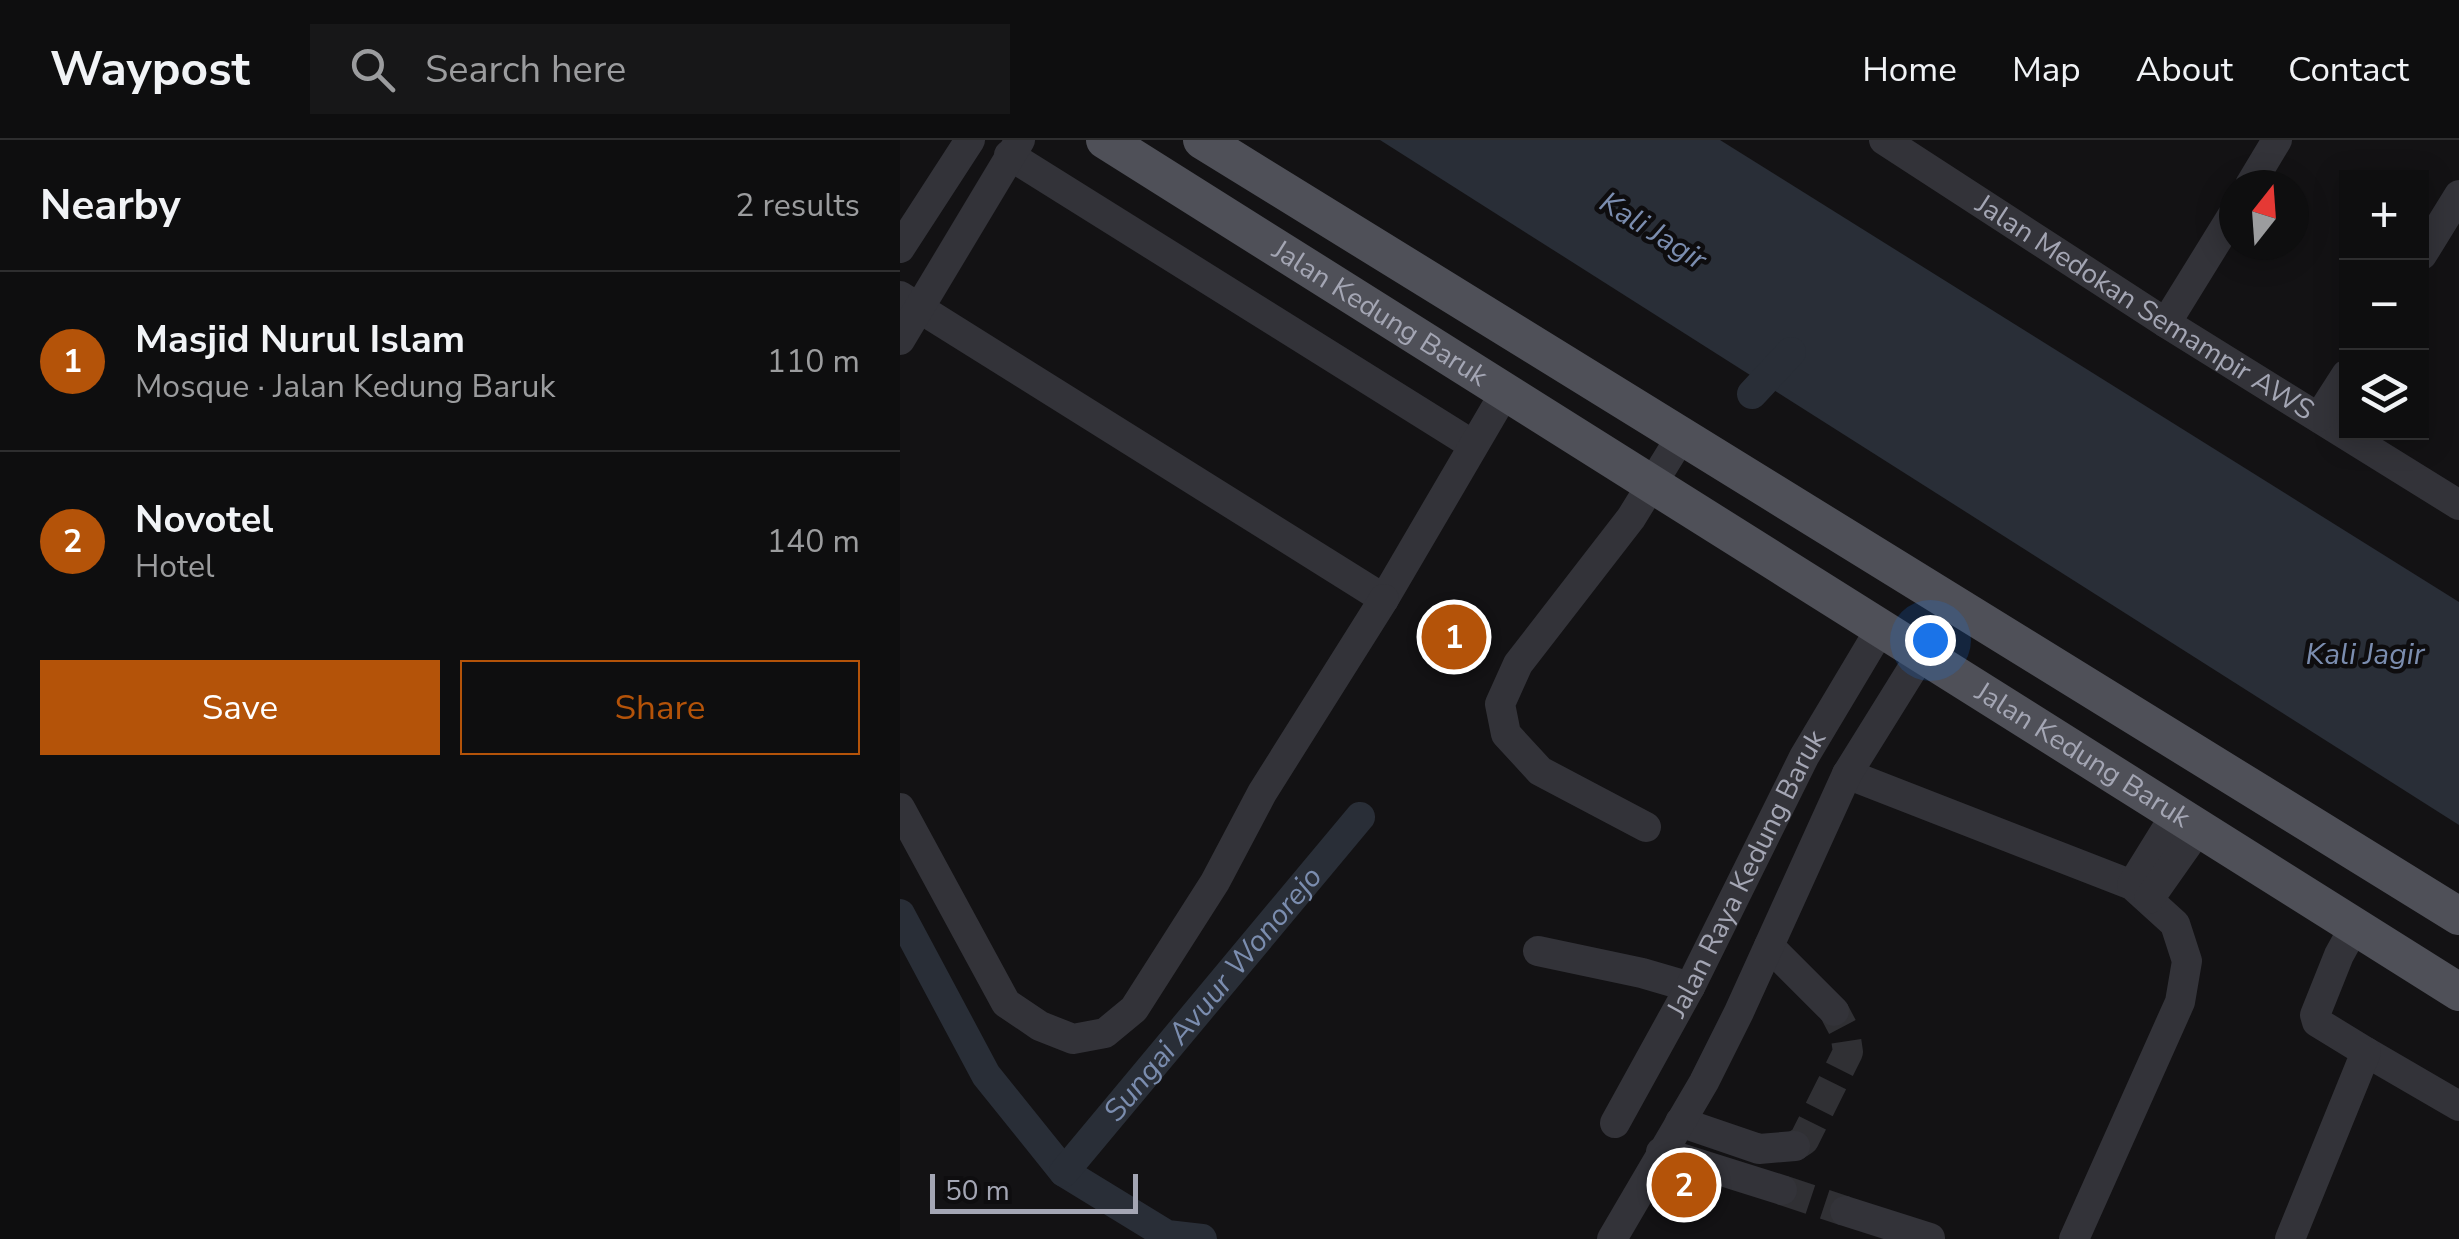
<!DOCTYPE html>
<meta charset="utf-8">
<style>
body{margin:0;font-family:"Nunito Sans",sans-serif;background:#171718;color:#f1f3f6}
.controls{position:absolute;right:30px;top:30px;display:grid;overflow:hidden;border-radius:0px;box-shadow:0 5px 25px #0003}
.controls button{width:90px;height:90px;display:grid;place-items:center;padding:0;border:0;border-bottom:2px solid #2e2e2f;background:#0e0e0f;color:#f1f3f6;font:50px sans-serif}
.compass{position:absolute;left:1319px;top:30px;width:90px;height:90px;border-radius:50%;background:#0e0e0f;box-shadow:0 5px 25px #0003;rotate:17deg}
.scale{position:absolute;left:30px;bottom:25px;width:208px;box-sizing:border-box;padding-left:10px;border:5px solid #a4a6b4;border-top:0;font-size:28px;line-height:35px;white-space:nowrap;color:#a4a6b4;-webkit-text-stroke:8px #0e0d0f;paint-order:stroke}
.you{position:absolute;left:1030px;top:500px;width:35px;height:35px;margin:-25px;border:8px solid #fff;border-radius:50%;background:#1a73e8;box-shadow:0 0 0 15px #1a73e833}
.badge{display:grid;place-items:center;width:65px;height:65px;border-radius:50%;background:#b45309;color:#fff;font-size:32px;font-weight:700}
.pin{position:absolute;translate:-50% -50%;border:5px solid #fff;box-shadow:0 2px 10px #0006}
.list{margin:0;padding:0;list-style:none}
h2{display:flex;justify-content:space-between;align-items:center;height:130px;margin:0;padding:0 40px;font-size:42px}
h2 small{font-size:32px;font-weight:400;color:#9b9c9e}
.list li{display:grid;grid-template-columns:65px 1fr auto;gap:30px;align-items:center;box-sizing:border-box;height:180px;padding:0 40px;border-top:2px solid #2e2e2f}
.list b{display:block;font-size:38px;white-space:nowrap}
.list p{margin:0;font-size:32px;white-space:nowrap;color:#9b9c9e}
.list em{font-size:32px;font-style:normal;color:#9b9c9e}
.actions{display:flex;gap:20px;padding:30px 40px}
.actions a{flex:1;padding:22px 0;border:2px solid #b45309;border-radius:0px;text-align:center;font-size:35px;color:#b45309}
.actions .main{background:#b45309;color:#fff}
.icon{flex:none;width:55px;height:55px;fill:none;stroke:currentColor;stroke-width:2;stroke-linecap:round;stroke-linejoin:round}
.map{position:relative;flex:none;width:1559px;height:1099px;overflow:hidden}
header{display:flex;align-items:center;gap:60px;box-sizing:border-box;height:140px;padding:0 50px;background:#0e0e0f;border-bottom:2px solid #2e2e2f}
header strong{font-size:48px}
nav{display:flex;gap:55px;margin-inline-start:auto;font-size:35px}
.search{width:700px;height:90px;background:#171718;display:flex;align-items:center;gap:25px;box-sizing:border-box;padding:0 35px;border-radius:0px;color:#9b9c9e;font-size:38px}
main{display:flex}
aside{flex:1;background:#0e0e0f}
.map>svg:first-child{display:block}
.water{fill:#292e37}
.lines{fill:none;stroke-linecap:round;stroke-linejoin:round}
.canal{stroke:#292e37;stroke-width:30}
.minor-tunnel{stroke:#303034;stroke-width:30;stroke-dasharray:30 15;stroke-linecap:butt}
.minor{stroke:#333339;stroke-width:30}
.major{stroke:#4f5058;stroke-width:38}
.labels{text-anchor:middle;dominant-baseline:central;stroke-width:9;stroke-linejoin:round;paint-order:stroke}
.street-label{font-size:28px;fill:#a4a6b4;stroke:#0e0d0f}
.water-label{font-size:30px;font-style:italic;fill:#7b8daf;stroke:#0e0d0f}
</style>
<header>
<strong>Waypost</strong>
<div class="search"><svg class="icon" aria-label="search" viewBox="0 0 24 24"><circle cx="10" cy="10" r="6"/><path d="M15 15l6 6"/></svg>Search here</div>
<nav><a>Home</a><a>Map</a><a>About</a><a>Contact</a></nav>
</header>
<main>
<aside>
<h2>Nearby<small>2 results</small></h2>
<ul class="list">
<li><span class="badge">1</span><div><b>Masjid Nurul Islam</b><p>Mosque · Jalan Kedung Baruk</p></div><em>110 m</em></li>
<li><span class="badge">2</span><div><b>Novotel</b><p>Hotel</p></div><em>140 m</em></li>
</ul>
<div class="actions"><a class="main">Save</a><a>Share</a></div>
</aside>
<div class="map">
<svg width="1559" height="1099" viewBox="0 0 1559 1099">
<rect width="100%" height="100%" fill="#131214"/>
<polygon class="water" points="480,0 820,0 1559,462 1559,685"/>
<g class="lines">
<g class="canal">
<polyline points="852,254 891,212"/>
<polyline points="0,774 86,935 164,1032 267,1095 302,1099"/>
<path id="s1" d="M164 1032 460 677"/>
</g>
<g class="minor-tunnel">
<polyline points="895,1006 904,1000 948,912 945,892 934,871"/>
<polyline points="882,1050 945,1071"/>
</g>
<g class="minor">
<path id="s2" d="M984 0 1266 183 1559 365"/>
<polyline points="109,15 573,305"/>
<polyline points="1350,45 1377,0"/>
<polyline points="0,108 70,0"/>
<polyline points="1522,115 1559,55"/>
<polyline points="0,156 484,459 604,254"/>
<polyline points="1266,183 1334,73"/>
<polyline points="0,200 120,0"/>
<polyline points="1419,277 1446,235"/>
<polyline points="947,634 1232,745 1275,784 1287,821 1280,862 1174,1099"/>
<polyline points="0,668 106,863 140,886 173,899 205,893 234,869 315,742 362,653 484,459"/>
<polyline points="746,687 640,631 606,594 600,564 618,524 731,378 781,297"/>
<polyline points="1232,745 1276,674"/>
<polyline points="1249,759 1299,688"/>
<polyline points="869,806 934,871"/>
<polyline points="638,811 742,833 790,847"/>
<polyline points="1466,912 1559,966"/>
<polyline points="780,982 859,1009 895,1006"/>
<path id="s3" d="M715 983 790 847 904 617 981 488"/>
<polyline points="761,1012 882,1050"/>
<polyline points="945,1071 1030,1098"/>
<polyline points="712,1099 804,942 839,872 947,634 1021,515"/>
<polyline points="1390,1099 1466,912 1417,882 1415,875 1439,815 1455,786"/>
</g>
<g class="major">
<path id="s4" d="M205 0C656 285 1108 567 1559 852"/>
<polyline points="302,0 1559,776"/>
</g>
</g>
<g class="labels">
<g class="street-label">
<text stroke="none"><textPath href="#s2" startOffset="310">Jalan Medokan Semampir AWS</textPath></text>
<text stroke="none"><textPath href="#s4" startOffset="325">Jalan Kedung Baruk</textPath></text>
<text stroke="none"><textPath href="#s4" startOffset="1155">Jalan Kedung Baruk</textPath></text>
<text stroke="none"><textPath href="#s3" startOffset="282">Jalan Raya Kedung Baruk</textPath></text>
</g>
<g class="water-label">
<text transform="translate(753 91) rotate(32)">Kali Jagir</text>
<text x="1465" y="514">Kali Jagir</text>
<text stroke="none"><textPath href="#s1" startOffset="232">Sungai Avuur Wonorejo</textPath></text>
</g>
</g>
</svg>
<div class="controls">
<button>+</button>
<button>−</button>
<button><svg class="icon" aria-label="layers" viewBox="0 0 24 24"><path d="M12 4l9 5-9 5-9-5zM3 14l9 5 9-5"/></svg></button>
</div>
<svg class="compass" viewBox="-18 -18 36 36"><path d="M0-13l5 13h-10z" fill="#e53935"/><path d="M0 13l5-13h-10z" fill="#9b9c9e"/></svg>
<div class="scale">50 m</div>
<div class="you"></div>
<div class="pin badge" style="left:554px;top:497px">1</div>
<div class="pin badge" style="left:784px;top:1045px">2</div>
</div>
</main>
